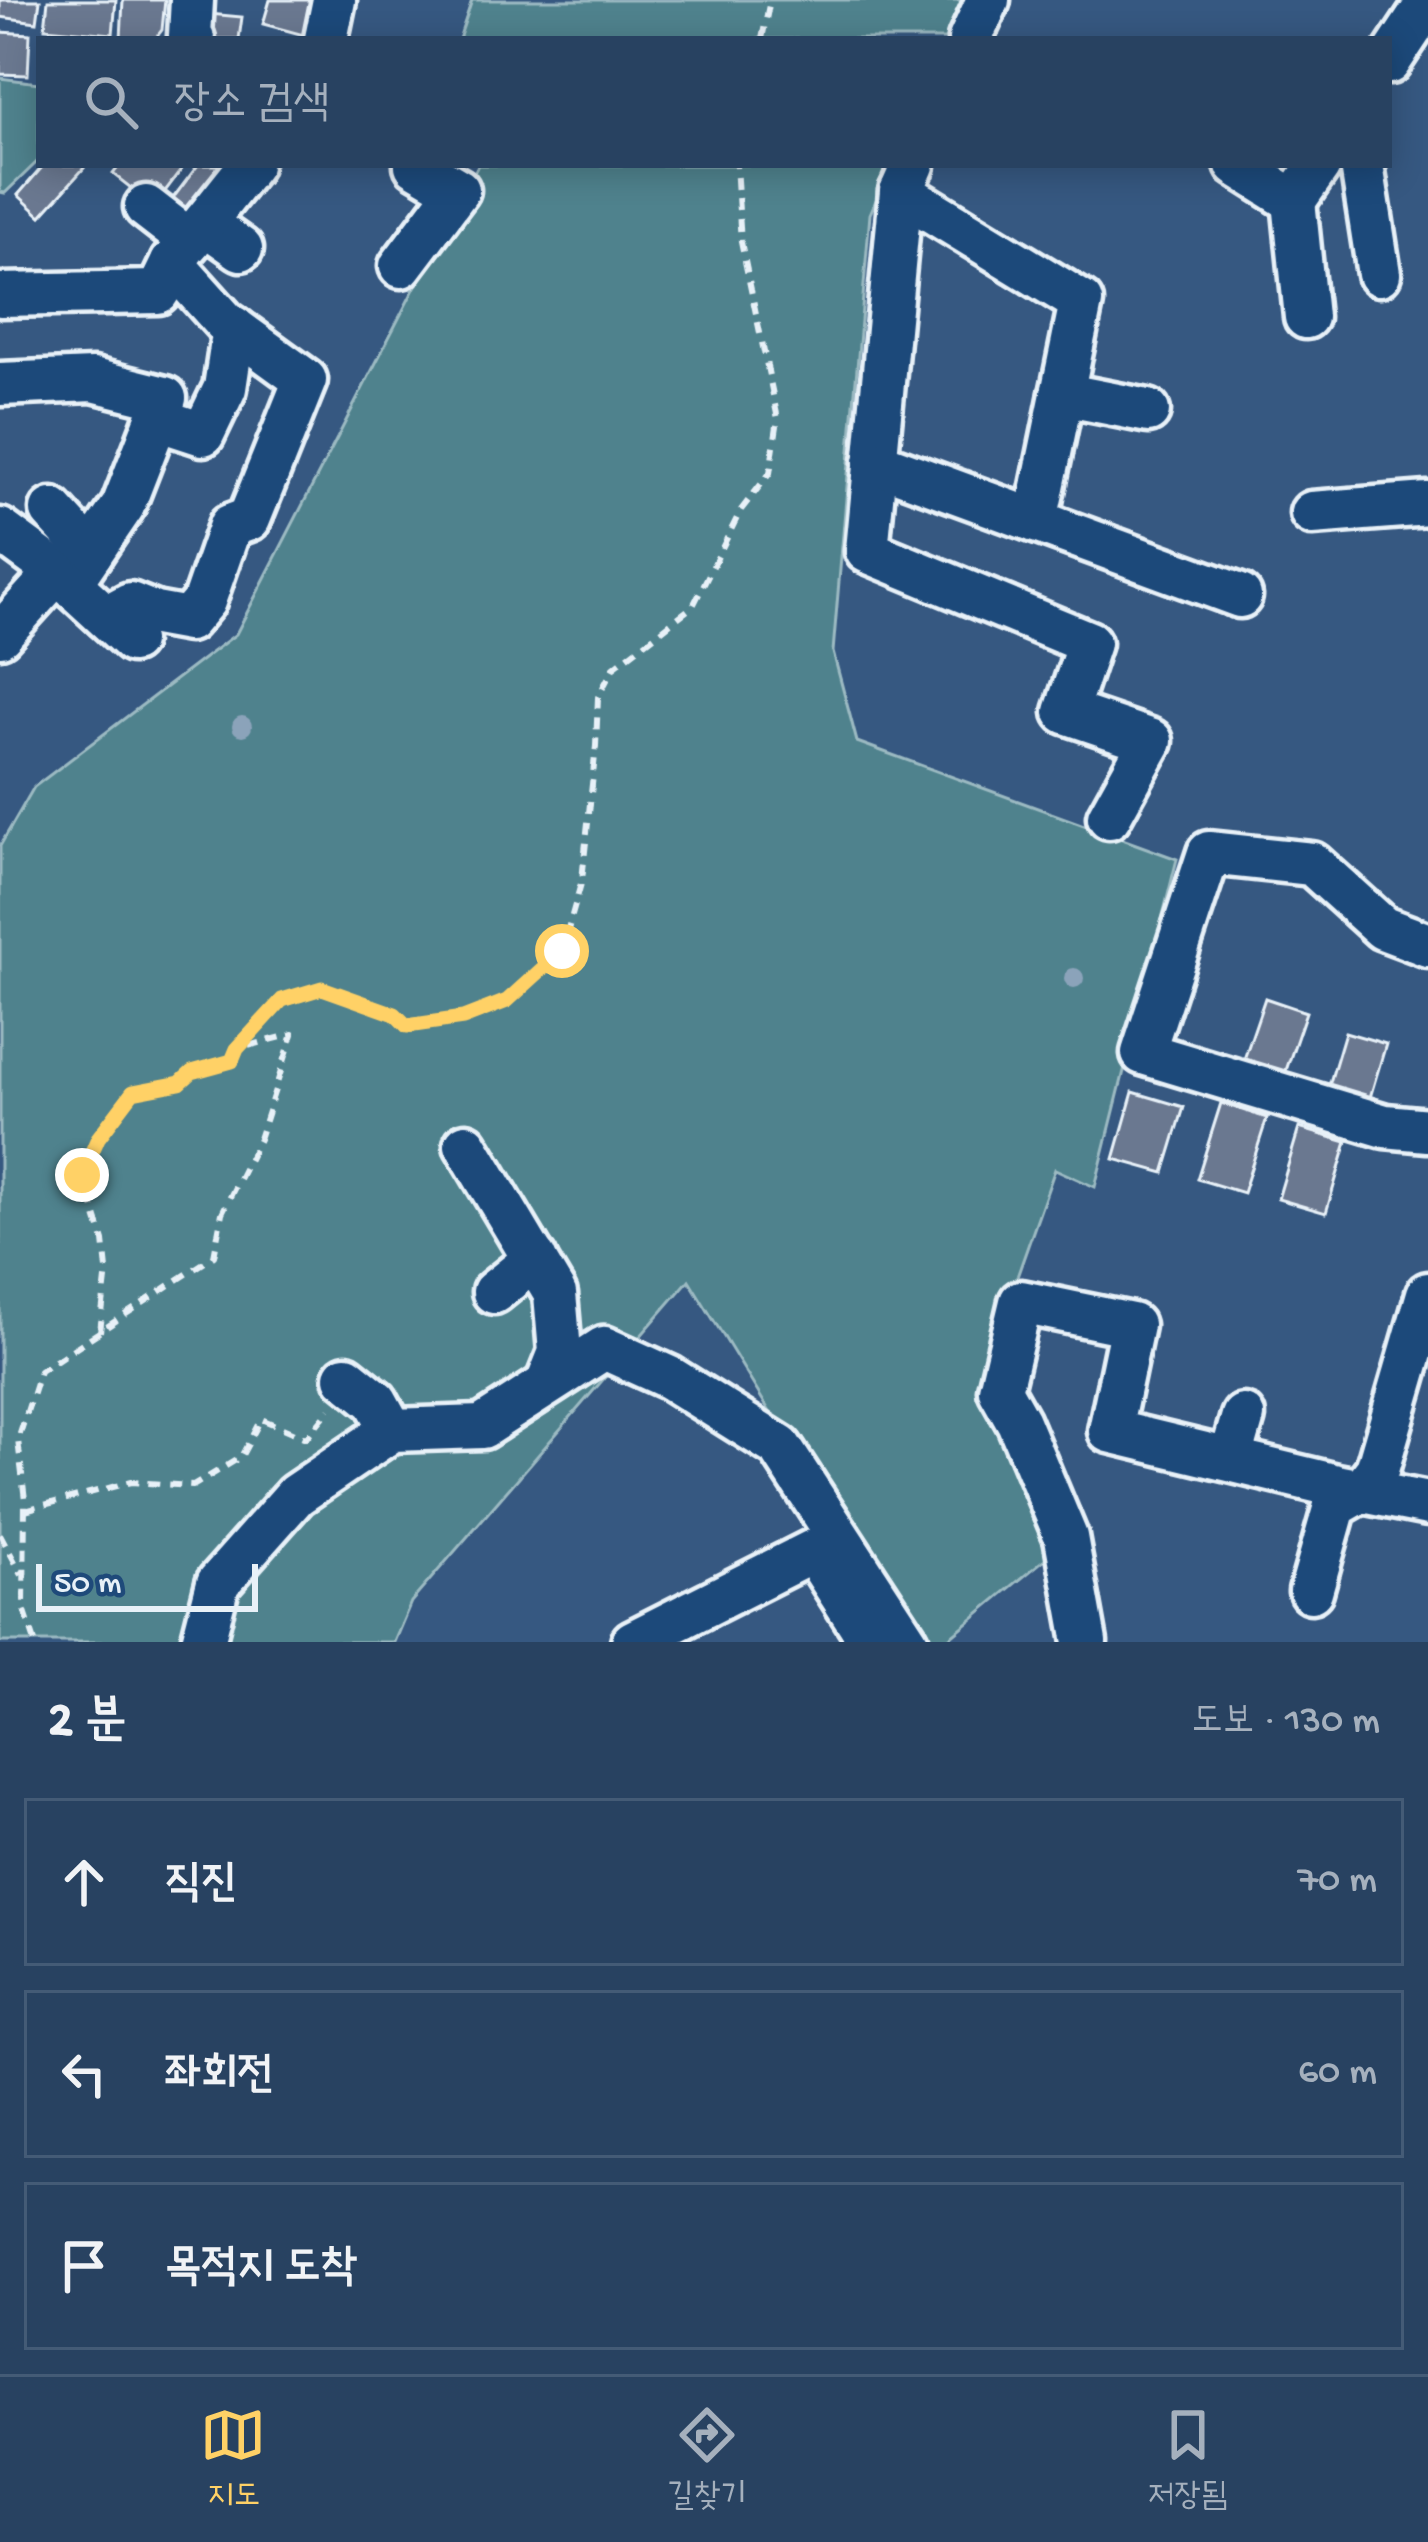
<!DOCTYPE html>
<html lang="ko">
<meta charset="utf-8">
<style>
body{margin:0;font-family:"Gochi Hand","Poor Story",sans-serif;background:#344d6a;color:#f1f3f6}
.scale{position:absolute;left:36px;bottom:30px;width:222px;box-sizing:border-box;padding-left:12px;border:6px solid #e8f1f8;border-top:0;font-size:33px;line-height:42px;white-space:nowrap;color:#e8f1f8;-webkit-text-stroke:9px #1f4a7a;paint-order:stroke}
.stop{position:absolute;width:36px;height:36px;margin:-27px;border:9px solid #ffd166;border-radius:50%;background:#fff}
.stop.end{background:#ffd166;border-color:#fff;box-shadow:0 3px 12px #0008}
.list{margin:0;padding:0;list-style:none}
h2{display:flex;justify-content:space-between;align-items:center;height:156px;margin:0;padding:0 48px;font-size:51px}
h2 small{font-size:39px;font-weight:400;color:#a5b0bd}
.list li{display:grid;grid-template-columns:78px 1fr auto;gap:36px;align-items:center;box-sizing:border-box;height:168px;margin:0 24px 24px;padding:0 24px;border:3px solid #445b76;border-radius:0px}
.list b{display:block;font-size:45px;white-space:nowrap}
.list em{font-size:39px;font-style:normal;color:#a5b0bd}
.icon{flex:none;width:66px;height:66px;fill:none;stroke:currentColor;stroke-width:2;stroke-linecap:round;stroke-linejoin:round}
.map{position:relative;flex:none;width:1428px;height:1642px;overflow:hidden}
.search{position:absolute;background:#284261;box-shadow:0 6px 30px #0003;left:36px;right:36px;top:36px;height:132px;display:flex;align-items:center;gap:30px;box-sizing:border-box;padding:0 42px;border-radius:0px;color:#a5b0bd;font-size:45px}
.sheet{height:732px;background:#284261}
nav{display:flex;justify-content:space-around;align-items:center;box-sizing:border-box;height:168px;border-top:3px solid #445b76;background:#284261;font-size:33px;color:#a5b0bd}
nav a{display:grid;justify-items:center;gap:6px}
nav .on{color:#ffd166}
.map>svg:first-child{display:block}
.green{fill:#4f828d;stroke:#9cbac2;stroke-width:3}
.building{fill:#6b7890;stroke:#e8f1f8;stroke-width:3}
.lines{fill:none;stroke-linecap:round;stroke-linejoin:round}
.minor-casing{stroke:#e8f1f8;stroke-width:51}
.path{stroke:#e8f1f8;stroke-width:6;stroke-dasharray:12 9;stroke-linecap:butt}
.minor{stroke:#1f4a7a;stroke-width:42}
.tree{fill:#8ba3ba}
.route{stroke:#ffd166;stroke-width:15}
</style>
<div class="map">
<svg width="1428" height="1642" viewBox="0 0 1428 1642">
<rect width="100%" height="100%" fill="#365881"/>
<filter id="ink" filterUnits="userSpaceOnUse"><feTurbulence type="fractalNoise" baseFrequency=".00833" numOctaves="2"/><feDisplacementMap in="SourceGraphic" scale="24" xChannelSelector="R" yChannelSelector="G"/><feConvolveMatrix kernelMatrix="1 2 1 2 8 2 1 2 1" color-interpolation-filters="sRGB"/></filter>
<g filter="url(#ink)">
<g class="green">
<polygon points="472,0 962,0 945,39 459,39"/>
<polygon points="0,78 39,83 39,160 5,193 0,192"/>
<polygon points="478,165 891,165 870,214 833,652 857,742 1177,859 1095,1187 1055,1169 981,1379 1057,1549 944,1642 911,1642 689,1280 411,1602 394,1642 0,1642 0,846 34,787 236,634"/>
</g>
<g class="building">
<polygon points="0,0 40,0 37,22 0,17"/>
<polygon points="48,0 116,0 113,34 45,28"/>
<polygon points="123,0 165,0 162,30 155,39 121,39"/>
<polygon points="270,0 321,0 311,37 263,24"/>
<polygon points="209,14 242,17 239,39 206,39"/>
<polygon points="0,32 30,34 28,75 0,74"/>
<polygon points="44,165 81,165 84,168 41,216 18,195"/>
<polygon points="120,165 185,165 154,206 113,174"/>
<polygon points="198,165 218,165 231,176 186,234 161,214"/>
<polygon points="1265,998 1306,1012 1281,1085 1240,1071"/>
<polygon points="1345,1032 1386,1044 1366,1111 1325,1099"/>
<polygon points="1133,1092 1184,1107 1164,1173 1114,1159"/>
<polygon points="1221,1103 1267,1118 1243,1193 1197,1179"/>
<polygon points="1299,1128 1347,1142 1326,1213 1278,1199"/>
</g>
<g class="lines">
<g class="minor-casing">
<g id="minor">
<polyline points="192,0 190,36 193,39"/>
<polyline points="326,39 334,0"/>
<polyline points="970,39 988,0"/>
<polyline points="1389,62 1428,3"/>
<polyline points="913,165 901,192 867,551 1089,643 1066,712 1151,741 1109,817"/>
<polyline points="1237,165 1294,201 1319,165"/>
<polyline points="1362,165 1379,274"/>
<polyline points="901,192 1081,302 1036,521"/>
<polyline points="1294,201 1306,317"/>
<polyline points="146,207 190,241"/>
<polyline points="204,223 241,249"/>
<polyline points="401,266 458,190 416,165"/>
<polyline points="0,295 158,292 172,263 250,165"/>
<polyline points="0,384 93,380 165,398 123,506 70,584"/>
<polyline points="1062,394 1148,411"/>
<polyline points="157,419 203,434 225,388 234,328"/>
<polyline points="875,462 1240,596"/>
<polyline points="52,510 91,553"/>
<polyline points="1312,513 1428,504"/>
<polyline points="0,530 57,572 132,641"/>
<polyline points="106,617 130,604 155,614 188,620 204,601 230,526 249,519 305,380 225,322 172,263"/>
<polyline points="0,635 57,572"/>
<polyline points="1428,945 1383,928 1312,864 1209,853 1143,1053 1385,1126 1428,1130"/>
<polyline points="466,1145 555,1294 560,1352 548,1382"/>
<polyline points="494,1292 535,1259"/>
<polyline points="346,1377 376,1401 392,1430"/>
<polyline points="1231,1458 1243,1416"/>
<polyline points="1311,1591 1335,1506 1361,1491 1377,1470 1428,1294"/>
<polyline points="203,1642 218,1583 296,1495 392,1430 482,1427 604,1348 670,1378 780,1447 907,1642"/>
<polyline points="633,1642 813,1551 871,1642"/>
<polyline points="1085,1642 1066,1537 1018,1422 1000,1390 1021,1302 1132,1325 1110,1431 1337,1486 1428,1504"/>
</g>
</g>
<g class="path">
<polyline points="762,39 770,0"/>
<polyline points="100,1332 107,1270 104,1241 83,1175 99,1138 133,1092 180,1083 192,1072 232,1061 237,1049"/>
<polyline points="25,1510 131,1482 193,1486 241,1457 261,1419 306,1438 330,1409"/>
<polyline points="0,1534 22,1575"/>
<polyline points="35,1642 24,1609 25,1500 18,1440 40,1371 214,1256 222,1213 259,1139 293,1034 237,1049 282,1000 322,988 395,1014 407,1026 463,1018 507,1001 562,951 582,880 596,746 598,697 614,667 693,606 741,510 770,473 778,419 741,242 736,165"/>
</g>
<use href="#minor" class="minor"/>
</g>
<g class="tree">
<circle cx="242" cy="726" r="10"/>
<circle cx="1074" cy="978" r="10"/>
</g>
</g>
<g class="lines" filter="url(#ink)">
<polyline class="route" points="82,1175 98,1138 133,1092 180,1083 192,1072 232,1061 237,1049 282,1000 322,988 395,1014 407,1026 463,1018 507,1001 562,951"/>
</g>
</svg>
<div class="scale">50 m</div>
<div class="stop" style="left:562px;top:951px"></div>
<div class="stop end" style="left:82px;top:1175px"></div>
<div class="search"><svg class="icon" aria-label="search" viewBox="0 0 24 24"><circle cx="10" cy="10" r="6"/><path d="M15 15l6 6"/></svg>장소 검색</div>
</div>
<section class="sheet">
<h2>2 분<small>도보 · 130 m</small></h2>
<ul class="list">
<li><svg class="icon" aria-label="ahead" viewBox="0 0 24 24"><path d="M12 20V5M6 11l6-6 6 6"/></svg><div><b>직진</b></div><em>70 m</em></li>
<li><svg class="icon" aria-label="left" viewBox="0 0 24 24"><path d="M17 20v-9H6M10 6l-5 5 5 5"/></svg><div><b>좌회전</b></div><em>60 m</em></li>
<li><svg class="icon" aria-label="arrive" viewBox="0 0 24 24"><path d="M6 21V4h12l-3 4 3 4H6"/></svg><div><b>목적지 도착</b></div></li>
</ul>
</section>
<nav>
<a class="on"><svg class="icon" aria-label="map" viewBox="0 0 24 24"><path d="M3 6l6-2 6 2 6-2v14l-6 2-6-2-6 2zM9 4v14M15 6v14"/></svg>지도</a>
<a><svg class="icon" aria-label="directions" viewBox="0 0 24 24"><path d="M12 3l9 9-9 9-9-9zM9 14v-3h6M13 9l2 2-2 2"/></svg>길찾기</a>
<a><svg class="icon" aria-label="saved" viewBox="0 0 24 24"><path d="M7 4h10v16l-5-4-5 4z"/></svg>저장됨</a>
</nav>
